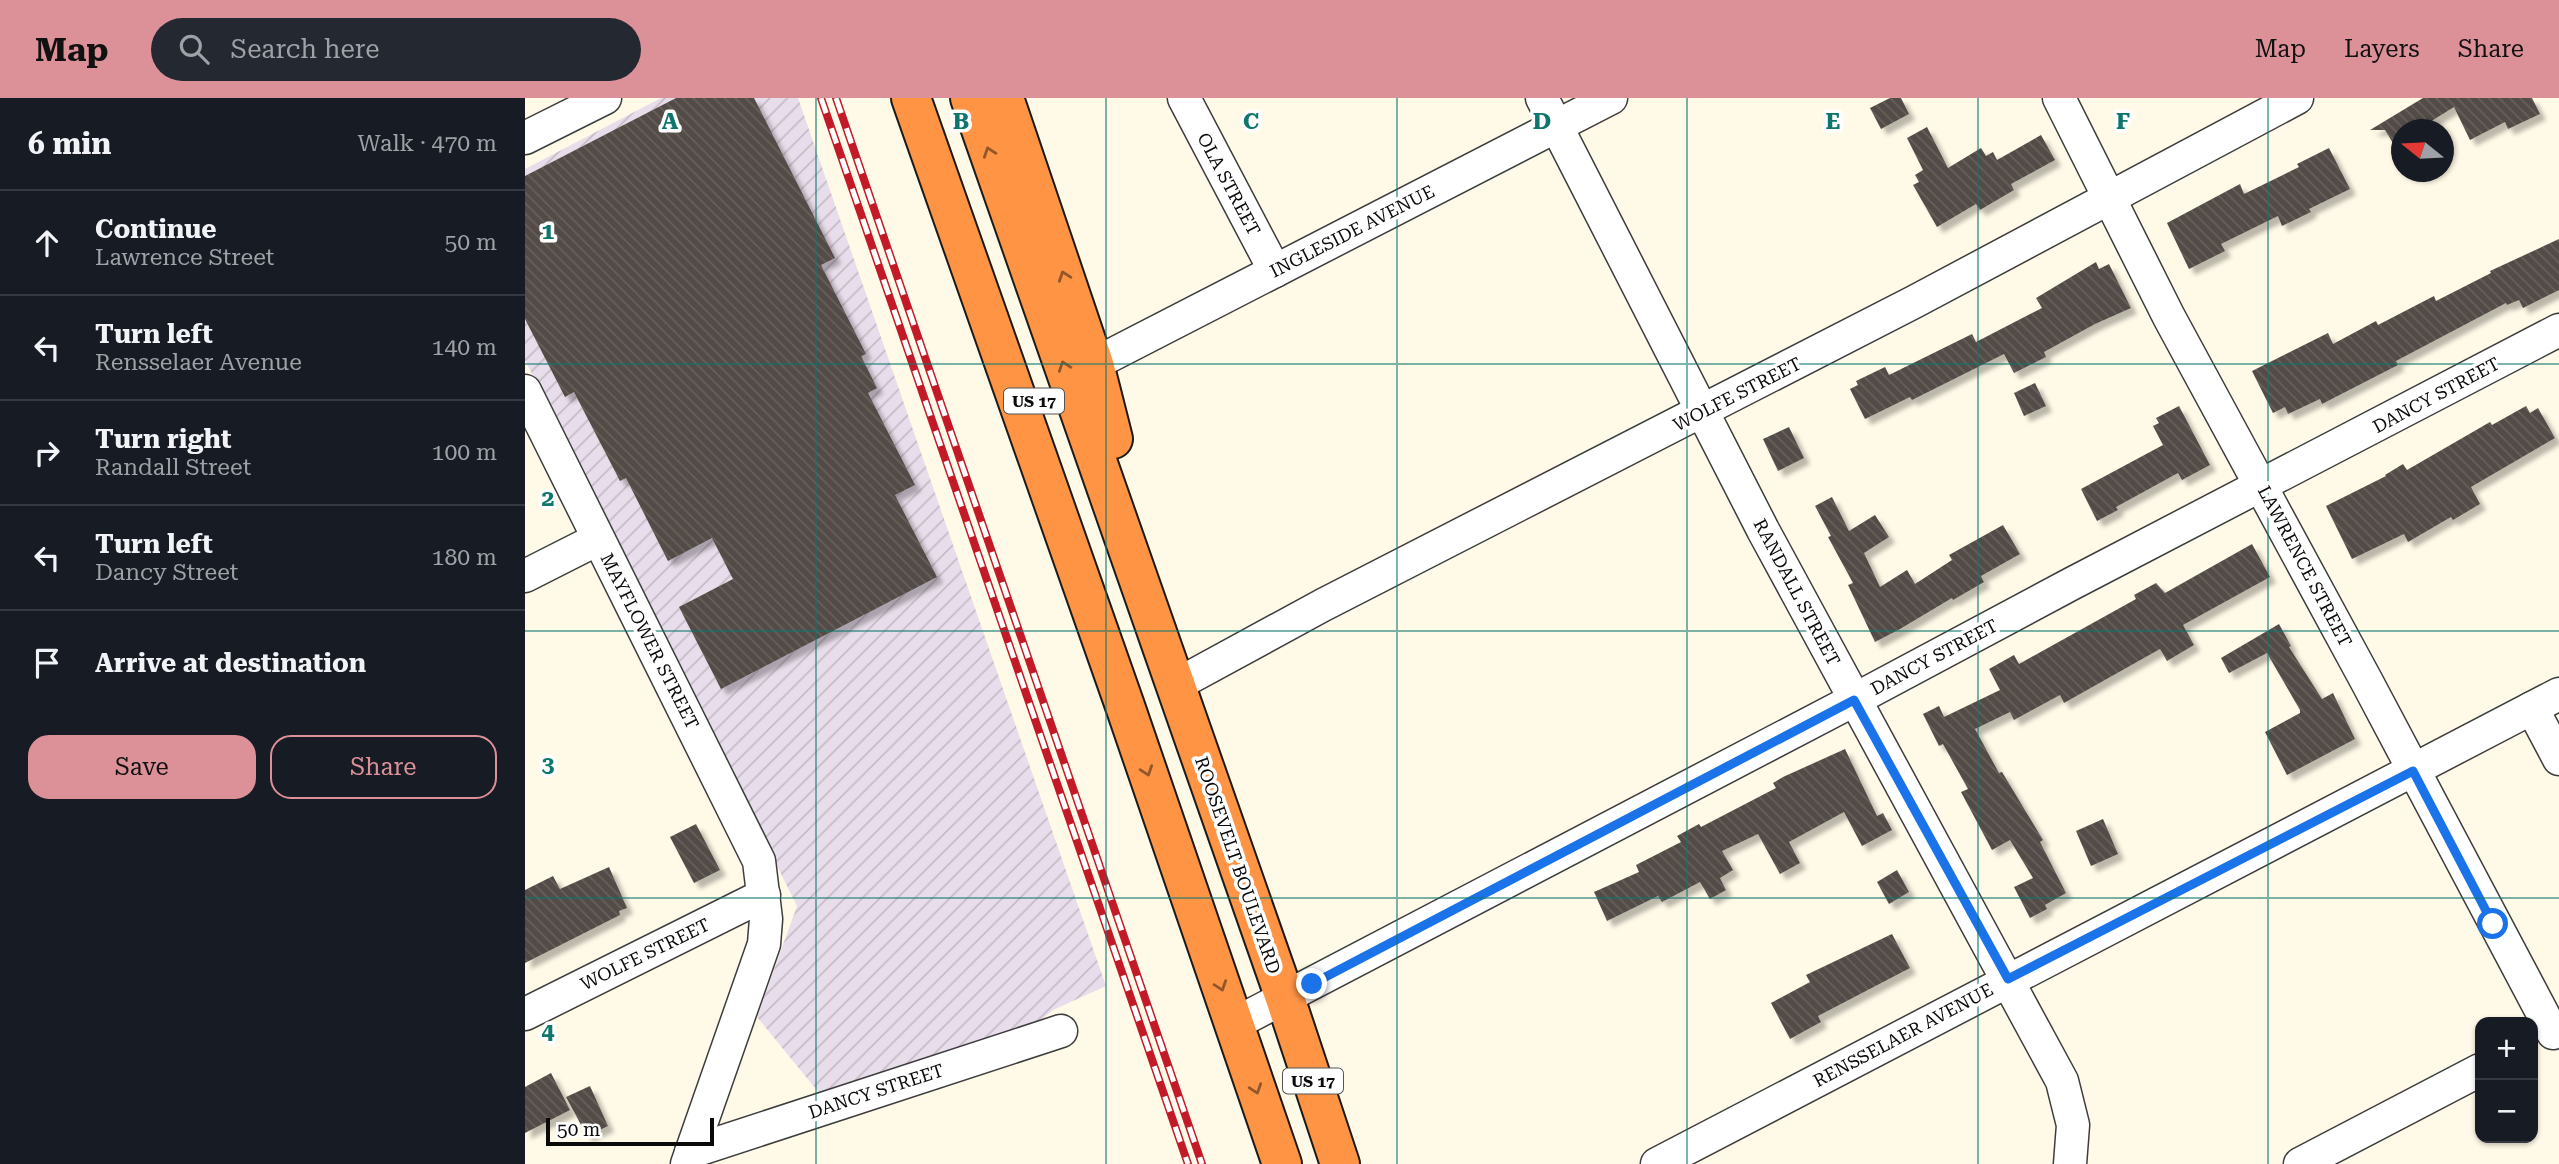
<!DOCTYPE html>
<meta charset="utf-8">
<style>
body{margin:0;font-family:"Roboto Serif",serif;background:#242831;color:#f1f3f6}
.controls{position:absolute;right:21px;bottom:21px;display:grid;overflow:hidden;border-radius:14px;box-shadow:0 2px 5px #0004}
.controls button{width:63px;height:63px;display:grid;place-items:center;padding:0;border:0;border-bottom:2px solid #363941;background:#171b24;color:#f1f3f6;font:35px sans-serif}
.compass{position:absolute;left:1866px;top:21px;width:63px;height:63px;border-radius:50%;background:#171b24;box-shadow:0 2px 5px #0004;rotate:288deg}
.scale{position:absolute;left:21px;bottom:18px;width:168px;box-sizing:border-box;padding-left:7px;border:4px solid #0a0a0a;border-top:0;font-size:19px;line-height:24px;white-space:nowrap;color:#0a0a0a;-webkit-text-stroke:5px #fff;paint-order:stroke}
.stop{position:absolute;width:21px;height:21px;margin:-16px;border:5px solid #1a73e8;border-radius:50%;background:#fff}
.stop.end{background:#1a73e8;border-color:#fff;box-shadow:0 2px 7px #0008}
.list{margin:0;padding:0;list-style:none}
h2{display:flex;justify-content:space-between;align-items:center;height:91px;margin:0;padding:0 28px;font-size:30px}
h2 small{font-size:23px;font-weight:400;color:#9ea1a6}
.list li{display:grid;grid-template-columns:46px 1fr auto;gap:21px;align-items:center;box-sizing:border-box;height:105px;padding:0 28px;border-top:2px solid #363941}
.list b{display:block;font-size:26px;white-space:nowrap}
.list p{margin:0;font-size:23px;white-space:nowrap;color:#9ea1a6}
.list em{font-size:23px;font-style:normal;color:#9ea1a6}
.actions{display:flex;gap:14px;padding:21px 28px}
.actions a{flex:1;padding:16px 0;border:2px solid #dc9199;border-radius:21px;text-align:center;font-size:24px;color:#dc9199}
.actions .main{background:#dc9199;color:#111}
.icon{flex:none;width:38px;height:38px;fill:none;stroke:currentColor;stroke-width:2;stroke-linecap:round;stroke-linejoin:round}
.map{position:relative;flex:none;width:2034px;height:1066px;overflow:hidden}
header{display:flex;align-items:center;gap:42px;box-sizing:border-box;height:98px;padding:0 35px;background:#dc9199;color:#111}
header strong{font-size:33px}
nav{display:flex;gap:38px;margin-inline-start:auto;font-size:24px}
.search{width:490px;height:63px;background:#242831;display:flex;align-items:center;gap:18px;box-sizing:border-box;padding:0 24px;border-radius:38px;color:#9ea1a6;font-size:26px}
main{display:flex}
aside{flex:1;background:#171b24}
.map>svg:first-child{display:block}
.industrial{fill:url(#industrial-furrows)}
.building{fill:url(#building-back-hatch);filter:url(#shadow)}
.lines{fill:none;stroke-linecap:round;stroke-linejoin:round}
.minor-casing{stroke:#3d3d3d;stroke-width:35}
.highway-casing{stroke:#1b1b1b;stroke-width:42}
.minor{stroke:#fff;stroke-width:32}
.highway{stroke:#ff9445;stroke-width:38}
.rail-casing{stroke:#c31a28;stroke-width:8}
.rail{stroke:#fff;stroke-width:5;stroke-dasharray:16;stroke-linecap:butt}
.oneway{stroke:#91562a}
.route{stroke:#1a73e8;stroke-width:9}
.grid{fill:none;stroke:#0f766e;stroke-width:2;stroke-opacity:0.55}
.labels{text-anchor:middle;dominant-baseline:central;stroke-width:7;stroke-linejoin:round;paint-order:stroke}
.shield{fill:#fff;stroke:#545454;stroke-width:2}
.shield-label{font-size:16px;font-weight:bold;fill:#0a0a0a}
.street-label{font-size:18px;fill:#0a0a0a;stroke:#fff}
.grid-label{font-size:23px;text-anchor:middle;font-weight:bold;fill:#0f766e;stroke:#fff;stroke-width:7;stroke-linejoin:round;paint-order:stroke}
</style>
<header>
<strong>Map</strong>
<div class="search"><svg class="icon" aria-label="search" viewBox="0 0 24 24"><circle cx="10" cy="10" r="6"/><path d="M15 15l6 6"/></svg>Search here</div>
<nav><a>Map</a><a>Layers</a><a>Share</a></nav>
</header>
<main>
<aside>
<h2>6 min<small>Walk · 470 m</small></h2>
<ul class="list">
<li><svg class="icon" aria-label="ahead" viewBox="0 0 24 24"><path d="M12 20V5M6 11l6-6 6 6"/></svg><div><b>Continue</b><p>Lawrence Street</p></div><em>50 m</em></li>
<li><svg class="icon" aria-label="left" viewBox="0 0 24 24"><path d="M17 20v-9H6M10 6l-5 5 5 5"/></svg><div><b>Turn left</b><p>Rensselaer Avenue</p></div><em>140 m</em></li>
<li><svg class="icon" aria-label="right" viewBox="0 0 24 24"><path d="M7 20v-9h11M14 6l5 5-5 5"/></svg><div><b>Turn right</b><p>Randall Street</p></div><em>100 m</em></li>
<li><svg class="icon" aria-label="left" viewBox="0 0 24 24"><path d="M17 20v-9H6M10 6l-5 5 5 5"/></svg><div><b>Turn left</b><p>Dancy Street</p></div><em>180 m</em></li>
<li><svg class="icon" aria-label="arrive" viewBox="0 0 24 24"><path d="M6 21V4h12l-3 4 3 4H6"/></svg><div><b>Arrive at destination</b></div></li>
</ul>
<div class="actions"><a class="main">Save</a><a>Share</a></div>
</aside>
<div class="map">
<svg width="2034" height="1066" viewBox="0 0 2034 1066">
<defs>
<pattern id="industrial-furrows" width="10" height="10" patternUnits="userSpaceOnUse" patternTransform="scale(1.75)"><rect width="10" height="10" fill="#e8ddea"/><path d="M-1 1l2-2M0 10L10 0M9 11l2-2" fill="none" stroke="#c6bcc7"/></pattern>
<pattern id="building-back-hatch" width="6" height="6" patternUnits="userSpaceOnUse" patternTransform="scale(1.75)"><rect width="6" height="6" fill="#534b46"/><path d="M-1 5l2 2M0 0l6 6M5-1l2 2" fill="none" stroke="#67605c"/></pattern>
<filter id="shadow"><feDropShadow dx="6" dy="6" stdDeviation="2" flood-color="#0004"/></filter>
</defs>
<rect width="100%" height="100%" fill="#fff9e7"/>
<polygon class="industrial" points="136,0 273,0 581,888 528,912 503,933 299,1001 232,919 272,808 0,262 0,71"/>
<g class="building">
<polygon points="151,0 229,0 310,160 296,167 341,256 336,258 352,290 343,295 390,387 370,397 412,479 196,591 154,509 208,481 187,440 143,463 101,380 95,383 49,294 40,299 0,221 0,78"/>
<polygon points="1365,0 1376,0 1384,16 1356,31 1345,10"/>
<polygon points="1898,0 2007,0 2015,16 1983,31 1980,24 1945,42 1929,9 1892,32 1877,32 1877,60 1860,32 1845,32"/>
<polygon points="1402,29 1423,70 1456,50 1461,58 1468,54 1472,62 1516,37 1530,62 1486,86 1489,92 1455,112 1451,106 1412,129 1388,87 1394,84 1390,77 1398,72 1382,40"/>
<polygon points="1804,50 1825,91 1784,111 1786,114 1757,128 1753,118 1696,146 1700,153 1664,171 1642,125 1715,86 1719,96 1774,69 1772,66"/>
<polygon points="2034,141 2034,192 1998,210 1994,202 1982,207 1981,205 1871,263 1873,267 1797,306 1795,301 1763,316 1760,309 1748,315 1727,273 1803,235 1808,246 1851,223 1853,227 1909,198 1911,203 1966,175 1965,173"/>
<polygon points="1571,164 1574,171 1584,166 1606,210 1570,226 1519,254 1521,259 1489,275 1479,256 1387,302 1385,299 1340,321 1325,291 1333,287 1331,283 1360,269 1364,277 1447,236 1451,244 1517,210 1511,200"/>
<polygon points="1510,285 1521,308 1499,318 1489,295"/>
<polygon points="1654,308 1685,367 1657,382 1653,375 1591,409 1593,412 1572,423 1556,391 1638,347 1628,328 1634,325 1631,320"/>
<polygon points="2001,308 2005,315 2013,310 2030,340 1946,389 1955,406 1928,422 1926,419 1883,444 1879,436 1827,461 1801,408 1861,378 1860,377 1878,366 1882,372 1946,335 1965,324 1967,327"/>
<polygon points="1264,329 1279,360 1253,373 1238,341"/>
<polygon points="1307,399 1324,433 1350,417 1364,439 1339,455 1355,489 1382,472 1390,486 1427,462 1424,457 1478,427 1495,456 1456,478 1459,484 1428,502 1427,500 1375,531 1350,544 1323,487 1328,485 1303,439 1306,438 1290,408"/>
<polygon points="1727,446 1745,479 1658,527 1669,547 1642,563 1635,551 1539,605 1535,597 1489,622 1485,614 1450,631 1474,675 1477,674 1518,742 1515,744 1541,795 1520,807 1522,811 1505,820 1489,789 1508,780 1485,742 1467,752 1436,694 1443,691 1418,646 1414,648 1398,616 1414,608 1419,619 1475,592 1464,571 1489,557 1494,566 1611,501 1609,497 1631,485 1640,495"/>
<polygon points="1754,526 1766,548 1764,549 1797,601 1808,595 1830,641 1762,677 1740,634 1775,615 1775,612 1742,555 1704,575 1696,560"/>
<polygon points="1320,651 1352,718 1358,715 1367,732 1337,748 1319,714 1264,744 1275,765 1255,776 1233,736 1197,753 1208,772 1195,780 1201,792 1185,801 1175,784 1137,804 1133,798 1082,823 1069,794 1114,774 1111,767 1156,744 1152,738 1174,726 1176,729 1251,690 1248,685 1258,679"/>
<polygon points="1578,721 1593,756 1566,768 1551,733"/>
<polygon points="171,726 195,772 169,785 145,739"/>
<polygon points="84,769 102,810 94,813 95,817 0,865 0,792 28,778 35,791"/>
<polygon points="1372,772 1384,794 1364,806 1352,784"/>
<polygon points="1367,836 1385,870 1293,918 1296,924 1265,941 1246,905 1285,884 1281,877"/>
<polygon points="26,975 45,1012 0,1035 0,989"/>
<polygon points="65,988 83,1028 62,1038 41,999"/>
</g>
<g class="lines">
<g class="minor-casing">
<g id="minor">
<polyline points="659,0 750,173"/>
<polyline points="1017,0 1238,432 1537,983 1548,1027 1545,1066"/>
<polyline points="1534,0 1644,219 1842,584 2028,935"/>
<polyline points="0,40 80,0"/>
<polyline points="569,266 1086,0"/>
<polyline points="0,293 234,763 241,821 239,846 162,1066"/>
<polyline points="0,478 73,441"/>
<polyline points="651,587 798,507 1389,204 1772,0"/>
<polyline points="2007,610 2034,661"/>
<polyline points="0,916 239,797"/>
<polyline points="709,926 1329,602 1548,485 2034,232"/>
<polyline points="166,1054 536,933"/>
<polyline points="1132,1066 2034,596"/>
<polyline points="1775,1066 1955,972"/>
</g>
</g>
<g class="highway-casing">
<g id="highway">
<polyline points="386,0 600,608 757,1066"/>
<polyline points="445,0 760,900 815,1066"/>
<polyline points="479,0 569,266 588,341"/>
</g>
</g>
<use href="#minor" class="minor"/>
<use href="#highway" class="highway"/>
<g class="rail-casing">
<g id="rail">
<polyline points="296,0 663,1066"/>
<polyline points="311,0 677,1066"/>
</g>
</g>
<use href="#rail" class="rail"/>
</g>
<defs><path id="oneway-chevron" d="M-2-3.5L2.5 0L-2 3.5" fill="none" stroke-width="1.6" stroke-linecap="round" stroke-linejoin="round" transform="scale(1.75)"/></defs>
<g class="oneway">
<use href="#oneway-chevron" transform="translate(464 54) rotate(-109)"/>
<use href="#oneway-chevron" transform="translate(539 178) rotate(-109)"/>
<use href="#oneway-chevron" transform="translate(539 268) rotate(-109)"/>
<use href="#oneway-chevron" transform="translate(622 673) rotate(71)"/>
<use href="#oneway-chevron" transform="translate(696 888) rotate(71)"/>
<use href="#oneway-chevron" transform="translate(731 991) rotate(71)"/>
</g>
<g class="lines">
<polyline class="route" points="787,886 1329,602 1483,881 1888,673 1968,826"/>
</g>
<path class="grid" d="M291 0V1066M581 0V1066M872 0V1066M1162 0V1066M1453 0V1066M1743 0V1066M0 266H2034M0 533H2034M0 800H2034"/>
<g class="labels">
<g class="shield">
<rect x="479" y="290.5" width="60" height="25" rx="5"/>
<rect x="758" y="970.5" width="60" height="25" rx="5"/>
</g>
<g class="shield-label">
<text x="509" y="303">US 17</text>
<text x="788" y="983">US 17</text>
</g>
<g class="street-label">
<text transform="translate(704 86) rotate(62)">OLA STREET</text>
<text transform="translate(827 133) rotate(-27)">INGLESIDE AVENUE</text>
<text transform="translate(1212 296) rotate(-27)">WOLFE STREET</text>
<text transform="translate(1911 297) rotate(-28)">DANCY STREET</text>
<text transform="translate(1780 468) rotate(62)">LAWRENCE STREET</text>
<text transform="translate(1272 494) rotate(62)">RANDALL STREET</text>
<text transform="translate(125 543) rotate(63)">MAYFLOWER STREET</text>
<text transform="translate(1409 559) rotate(-28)">DANCY STREET</text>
<text transform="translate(713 767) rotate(71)">ROOSEVELT BOULEVARD</text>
<text transform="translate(120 856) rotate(-26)">WOLFE STREET</text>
<text transform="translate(1378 937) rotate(-28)">RENSSELAER AVENUE</text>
<text transform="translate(351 993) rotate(-18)">DANCY STREET</text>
</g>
</g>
<g class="grid-label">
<text x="145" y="31">A</text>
<text x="436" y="31">B</text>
<text x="726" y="31">C</text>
<text x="1017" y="31">D</text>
<text x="1308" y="31">E</text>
<text x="1598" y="31">F</text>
<text x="23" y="141">1</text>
<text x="23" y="408">2</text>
<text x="23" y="674">3</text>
<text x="23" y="941">4</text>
</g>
</svg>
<div class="controls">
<button>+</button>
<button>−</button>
</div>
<svg class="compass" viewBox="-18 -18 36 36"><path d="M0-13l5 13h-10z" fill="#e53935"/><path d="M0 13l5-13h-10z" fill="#9ea1a6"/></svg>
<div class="scale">50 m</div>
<div class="stop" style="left:1968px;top:826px"></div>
<div class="stop end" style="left:787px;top:886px"></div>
</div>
</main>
